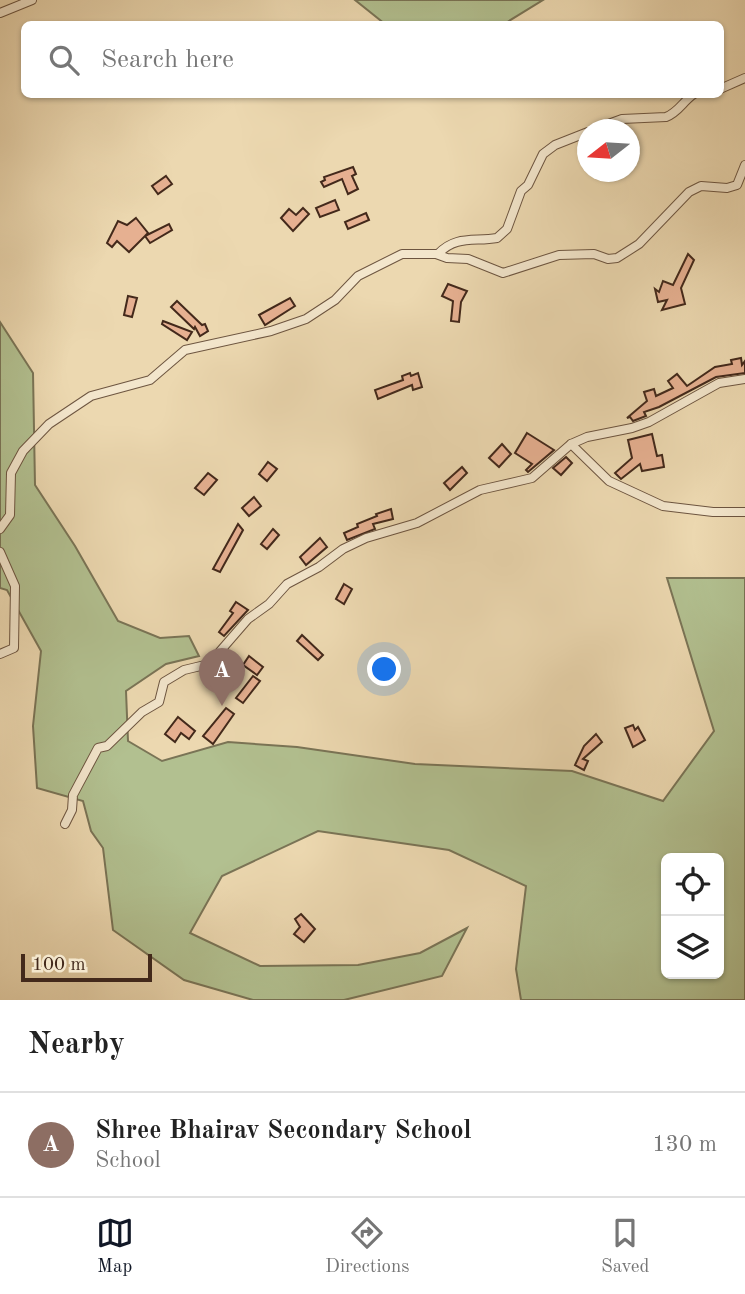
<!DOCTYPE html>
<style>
body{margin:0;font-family:"Old Standard TT",serif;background:#f2f2f2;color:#222}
.controls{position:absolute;right:21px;bottom:21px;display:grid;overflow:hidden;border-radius:10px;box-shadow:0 2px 5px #0004}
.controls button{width:63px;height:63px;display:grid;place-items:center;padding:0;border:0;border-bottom:2px solid #e0e0e0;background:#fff;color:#222;font:35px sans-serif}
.compass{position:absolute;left:577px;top:119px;width:63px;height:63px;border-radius:50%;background:#fff;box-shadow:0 2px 5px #0004;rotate:253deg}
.scale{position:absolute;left:21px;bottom:18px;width:131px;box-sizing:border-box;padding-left:7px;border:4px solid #43291b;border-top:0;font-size:19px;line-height:24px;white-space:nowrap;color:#43291b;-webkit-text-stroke:5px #f3e6cc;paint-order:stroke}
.you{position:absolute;left:385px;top:670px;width:24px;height:24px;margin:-18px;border:5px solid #fff;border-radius:50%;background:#1a73e8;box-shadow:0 0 0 10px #1a73e833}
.badge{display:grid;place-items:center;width:46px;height:46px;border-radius:50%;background:#111827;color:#fff;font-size:23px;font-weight:700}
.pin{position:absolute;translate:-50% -58px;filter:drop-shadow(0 2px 4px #0008)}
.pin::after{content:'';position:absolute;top:37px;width:24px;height:21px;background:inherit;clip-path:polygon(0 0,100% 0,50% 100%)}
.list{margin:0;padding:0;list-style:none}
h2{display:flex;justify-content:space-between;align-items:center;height:91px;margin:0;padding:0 28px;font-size:30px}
h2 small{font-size:23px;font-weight:400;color:#767676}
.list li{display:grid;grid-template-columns:46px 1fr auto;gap:21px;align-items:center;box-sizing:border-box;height:105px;padding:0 28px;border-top:2px solid #e0e0e0}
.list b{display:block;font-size:26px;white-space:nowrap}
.list p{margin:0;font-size:23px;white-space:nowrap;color:#767676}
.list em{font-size:23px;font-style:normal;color:#767676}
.icon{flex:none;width:38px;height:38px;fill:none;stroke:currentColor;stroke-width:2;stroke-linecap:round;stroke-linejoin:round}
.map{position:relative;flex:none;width:745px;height:1000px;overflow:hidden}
.search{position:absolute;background:#fff;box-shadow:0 2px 5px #0004;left:21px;right:21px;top:21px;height:77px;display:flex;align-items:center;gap:18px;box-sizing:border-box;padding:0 24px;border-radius:10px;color:#767676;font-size:26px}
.sheet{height:196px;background:#fff}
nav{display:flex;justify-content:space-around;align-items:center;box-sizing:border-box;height:98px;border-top:2px solid #e0e0e0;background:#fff;font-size:19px;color:#767676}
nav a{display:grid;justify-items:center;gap:4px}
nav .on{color:#111827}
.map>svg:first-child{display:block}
.green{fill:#b2c090;stroke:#7a7456;stroke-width:2;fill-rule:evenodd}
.building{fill:#e6b091;stroke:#43291b;stroke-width:2}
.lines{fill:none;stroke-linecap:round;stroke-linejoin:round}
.street-casing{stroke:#6d5540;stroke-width:10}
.street{stroke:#f3e6cc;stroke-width:8}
</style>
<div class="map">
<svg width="745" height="1000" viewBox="0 0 745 1000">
<rect width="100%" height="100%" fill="#ecd8b0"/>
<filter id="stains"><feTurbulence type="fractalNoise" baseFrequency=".00286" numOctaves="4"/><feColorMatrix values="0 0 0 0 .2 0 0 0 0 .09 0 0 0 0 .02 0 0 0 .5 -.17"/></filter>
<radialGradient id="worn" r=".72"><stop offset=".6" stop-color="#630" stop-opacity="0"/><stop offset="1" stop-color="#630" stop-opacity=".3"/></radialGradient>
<g class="green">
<polygon points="355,0 543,0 504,24 385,24"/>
<path d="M0 322 33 373 35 485 75 546 118 621 160 638 189 636 199 656 166 664 126 691 128 741 162 761 228 742 297 747 415 764 572 771 663 801 714 731 667 578H745V1000H521L516 969 526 886 449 850 318 831 222 876 190 933 260 966 358 965 420 953 467 928 442 976 344 1000H253L184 980 113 930 103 848 91 831 83 801 37 788 33 726 41 651 7 590 0 588ZM666 858H719V974H666Z"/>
</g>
<g class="building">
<polygon points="353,167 356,174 352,176 358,189 348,194 342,179 324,187 321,182 325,180 324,177"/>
<polygon points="166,176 172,184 158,194 152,186"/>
<polygon points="335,200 339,210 320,217 316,208"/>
<polygon points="303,208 309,214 293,231 281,218 289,209 296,215"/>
<polygon points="366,213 369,220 348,229 345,222"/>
<polygon points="136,218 148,233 145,236 169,224 172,230 150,243 145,236 129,252 117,241 112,247 107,243 118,221 127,225"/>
<polygon points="688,254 694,260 681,288 685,304 662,310 667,300 658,302 655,289 659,292 663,281 673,285"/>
<polygon points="448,284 467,291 461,302 459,322 451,321 453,301 442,296"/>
<polygon points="128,296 137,298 132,317 124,315"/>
<polygon points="290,298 295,306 265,325 259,315"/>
<polygon points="177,301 202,325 205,324 208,331 200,336 195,327 194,329 171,307"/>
<polygon points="163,321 192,332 187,340 162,324"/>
<polygon points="741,358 742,365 745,361 745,373 716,377 659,407 644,412 646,416 633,421 630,417 627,418 647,401 644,392 654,389 656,396 673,388 668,381 677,374 687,386 715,367 732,364 731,360"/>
<polygon points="410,373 411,376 418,373 422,387 413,390 412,385 378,399 375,390 403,380 402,376"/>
<polygon points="527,433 554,450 528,472 526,470 532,464 515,453"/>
<polygon points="652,434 657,456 662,455 664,467 642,471 640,464 621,479 615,473 632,458 628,440"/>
<polygon points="502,444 511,454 499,467 489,458"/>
<polygon points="566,457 572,463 561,475 553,468"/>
<polygon points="268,462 277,469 267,481 259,474"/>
<polygon points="462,467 467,473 450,490 444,483"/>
<polygon points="208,473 217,480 204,495 195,488"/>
<polygon points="254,497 261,506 249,516 242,508"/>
<polygon points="391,509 393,519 373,524 375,529 347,540 344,533 358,527 357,524 377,516 376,514"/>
<polygon points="238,524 243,530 220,572 213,569"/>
<polygon points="273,529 279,535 267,549 261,544"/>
<polygon points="320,538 327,547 306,565 300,557"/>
<polygon points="344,584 352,589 344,604 336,599"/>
<polygon points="236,602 248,610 224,636 219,632 233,613 230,611"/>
<polygon points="302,635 323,655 318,660 297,641"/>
<polygon points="249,656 263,667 257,675 243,665"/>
<polygon points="253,676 260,681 243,703 236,698"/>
<polygon points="226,708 234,714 213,744 203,736"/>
<polygon points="178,717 195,731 189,739 181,733 175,742 165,734"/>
<polygon points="633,725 635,730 638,727 645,740 633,747 625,728"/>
<polygon points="596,734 602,742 583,759 588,761 584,770 575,765 584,746"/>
<polygon points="301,914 315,929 304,942 294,934 300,927 295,919"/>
</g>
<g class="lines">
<g class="street-casing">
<g id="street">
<polyline points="0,13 32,0"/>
<polyline points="720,89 745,78"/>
<path d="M592 130 622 119 666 117C679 112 683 101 694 94"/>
<polyline points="436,254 447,258 468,259 503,273 559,255 594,254 608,259 617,258 639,244 689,192 701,186 727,188 737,185 745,165"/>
<polyline points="571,444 609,481 663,506 713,512 745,512"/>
<path d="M0 529 10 515 11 473 23 451 49 424 91 396 150 380 185 350 271 331 306 319 335 300 358 276 402 254H438C456 235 474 242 497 238L507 229 521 191 528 185 543 154 555 145 588 132"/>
<polyline points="0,552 15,586 14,648 0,654"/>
<polyline points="65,824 72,810 73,795 98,748 107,746 142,712 159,702 164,682 184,670 209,664 248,619 269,604 287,584 319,567 343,549 366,538 417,523 480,490 532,478 571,444 587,437 632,428 649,422 719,383 745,379"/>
</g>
</g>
<use href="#street" class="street"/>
</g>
<rect width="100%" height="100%" filter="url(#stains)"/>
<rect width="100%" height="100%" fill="url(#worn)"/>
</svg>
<div class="controls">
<button><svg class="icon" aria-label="locate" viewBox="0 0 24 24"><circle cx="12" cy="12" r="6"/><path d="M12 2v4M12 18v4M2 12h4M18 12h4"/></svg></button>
<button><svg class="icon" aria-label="layers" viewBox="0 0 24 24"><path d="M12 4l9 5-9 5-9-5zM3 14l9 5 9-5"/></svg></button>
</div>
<svg class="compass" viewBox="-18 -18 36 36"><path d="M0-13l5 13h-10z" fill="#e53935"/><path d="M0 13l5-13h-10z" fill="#767676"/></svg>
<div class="scale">100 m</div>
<div class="you"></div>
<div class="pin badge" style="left:222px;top:706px;background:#8d6e63">A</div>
<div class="search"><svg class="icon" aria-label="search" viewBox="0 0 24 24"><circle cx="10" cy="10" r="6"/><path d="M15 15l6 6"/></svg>Search here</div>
</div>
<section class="sheet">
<h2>Nearby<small></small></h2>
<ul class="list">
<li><span class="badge" style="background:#8d6e63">A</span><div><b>Shree Bhairav Secondary School</b><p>School</p></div><em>130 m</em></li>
</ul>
</section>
<nav>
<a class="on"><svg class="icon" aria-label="map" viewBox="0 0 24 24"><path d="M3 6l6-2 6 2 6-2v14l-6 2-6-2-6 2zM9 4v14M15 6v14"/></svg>Map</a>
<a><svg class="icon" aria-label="directions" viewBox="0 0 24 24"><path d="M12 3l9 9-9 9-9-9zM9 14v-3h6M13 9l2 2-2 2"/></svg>Directions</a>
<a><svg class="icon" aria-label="saved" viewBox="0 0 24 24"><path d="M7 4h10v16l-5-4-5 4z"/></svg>Saved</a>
</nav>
